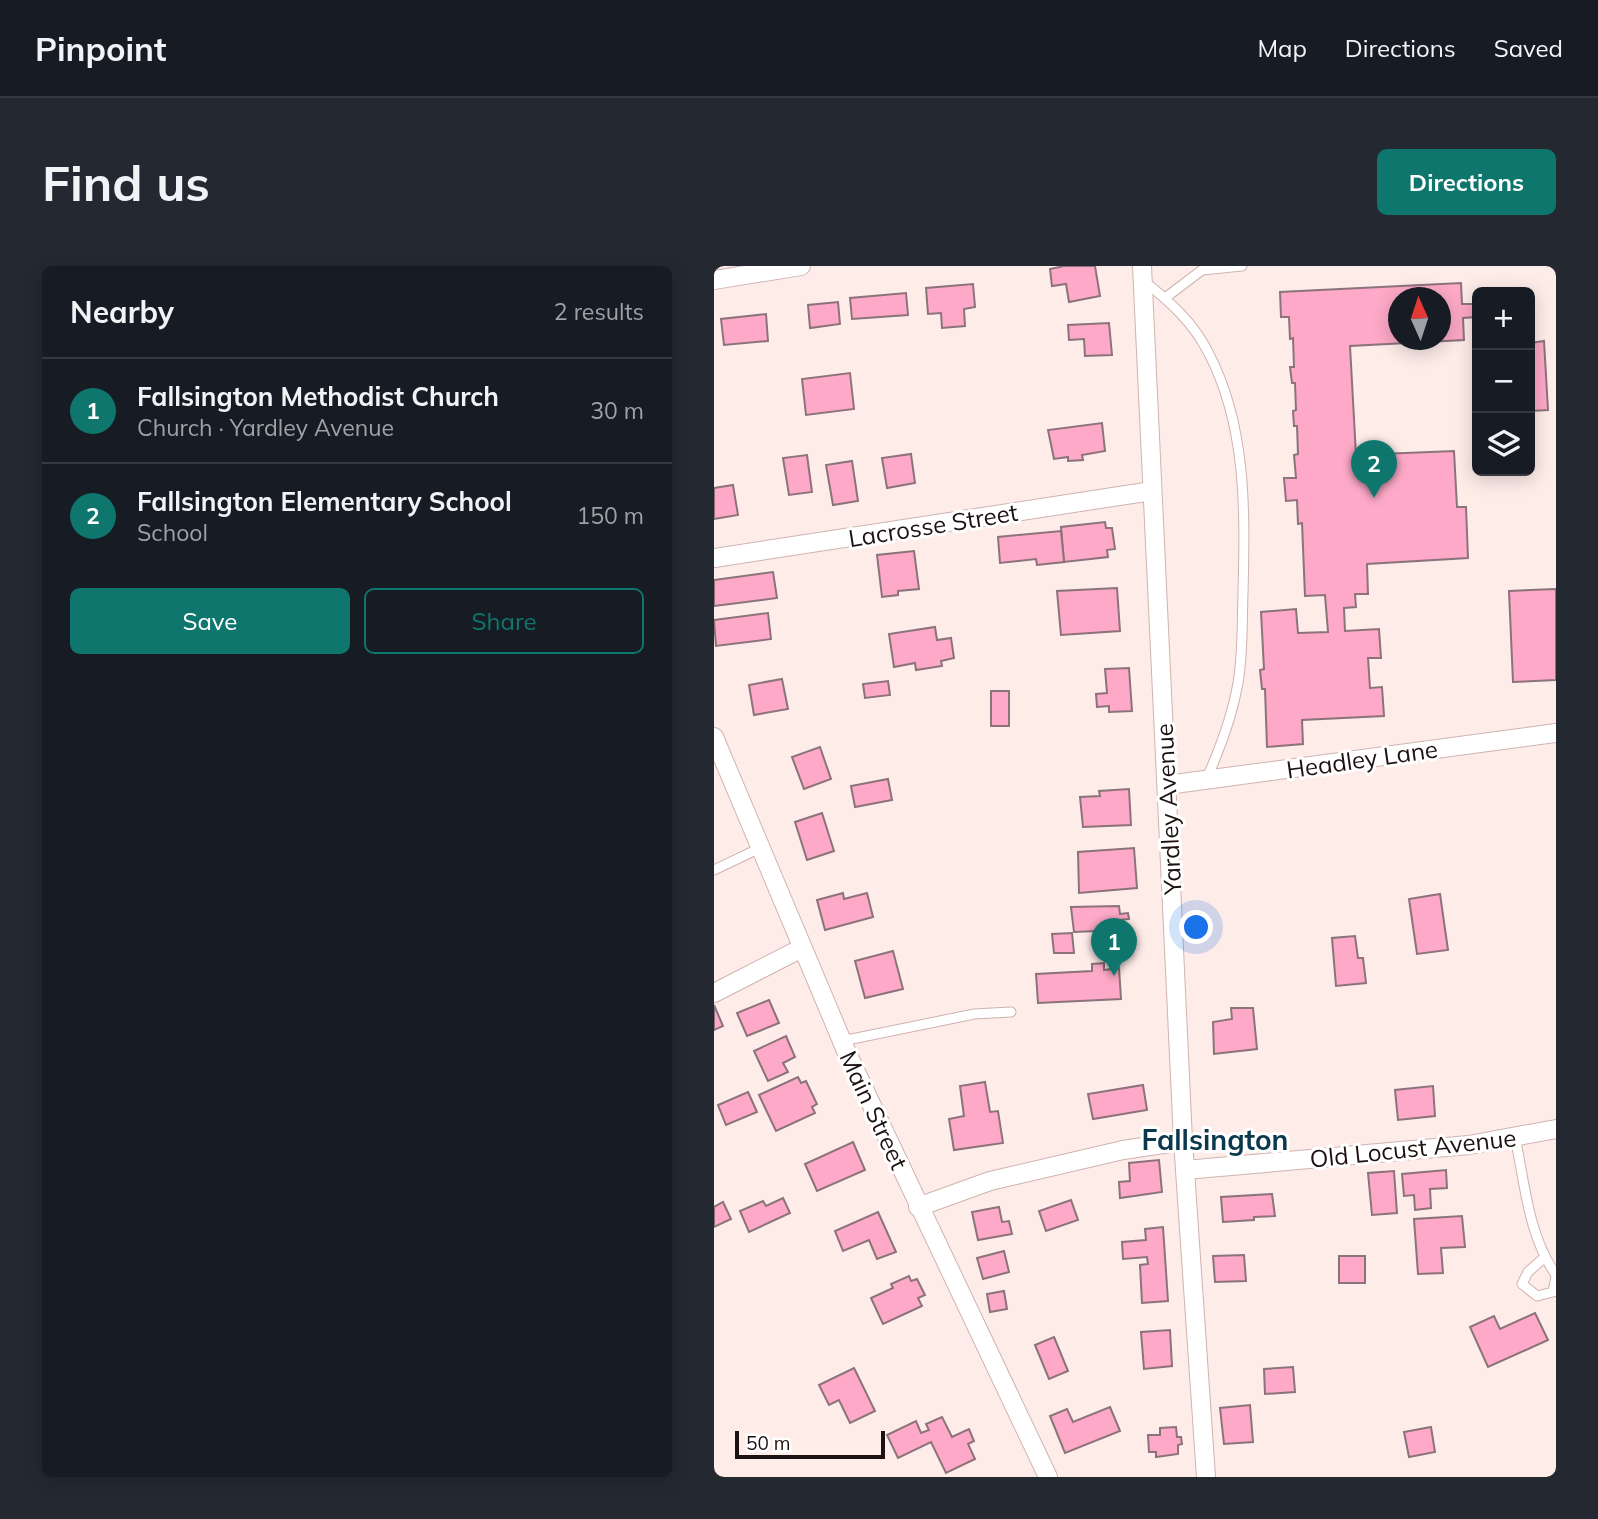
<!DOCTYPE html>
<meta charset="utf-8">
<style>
body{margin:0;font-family:Mulish,sans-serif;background:#242831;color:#f1f3f6}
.controls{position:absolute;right:21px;top:21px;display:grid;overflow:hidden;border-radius:10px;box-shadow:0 4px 18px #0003}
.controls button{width:63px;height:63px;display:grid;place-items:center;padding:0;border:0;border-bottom:2px solid #363941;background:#171b24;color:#f1f3f6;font:35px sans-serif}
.compass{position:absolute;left:674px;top:21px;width:63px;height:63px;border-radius:50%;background:#171b24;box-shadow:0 4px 18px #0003;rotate:357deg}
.scale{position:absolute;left:21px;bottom:18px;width:150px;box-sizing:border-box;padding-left:7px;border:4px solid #1c1211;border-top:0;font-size:19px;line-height:24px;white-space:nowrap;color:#1c1211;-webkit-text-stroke:5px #fff;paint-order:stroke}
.you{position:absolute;left:483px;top:662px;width:24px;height:24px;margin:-18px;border:5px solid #fff;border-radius:50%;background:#1a73e8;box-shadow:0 0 0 10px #1a73e833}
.badge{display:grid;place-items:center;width:46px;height:46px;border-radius:50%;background:#0f766e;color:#fff;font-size:23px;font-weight:700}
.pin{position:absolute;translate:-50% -58px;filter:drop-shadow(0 2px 4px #0008)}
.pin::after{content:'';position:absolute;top:37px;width:24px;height:21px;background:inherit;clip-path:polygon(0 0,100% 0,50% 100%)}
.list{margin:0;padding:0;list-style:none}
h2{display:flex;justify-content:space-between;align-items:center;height:91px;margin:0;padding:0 28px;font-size:30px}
h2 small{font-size:23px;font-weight:400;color:#9ea1a6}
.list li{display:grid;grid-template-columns:46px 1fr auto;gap:21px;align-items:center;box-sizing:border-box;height:105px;padding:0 28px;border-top:2px solid #363941}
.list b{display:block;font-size:26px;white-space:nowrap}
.list p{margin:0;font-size:23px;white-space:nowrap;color:#9ea1a6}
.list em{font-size:23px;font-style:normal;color:#9ea1a6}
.actions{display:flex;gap:14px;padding:21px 28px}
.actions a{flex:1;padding:16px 0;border:2px solid #0f766e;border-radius:10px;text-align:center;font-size:24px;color:#0f766e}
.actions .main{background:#0f766e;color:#fff}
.icon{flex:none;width:38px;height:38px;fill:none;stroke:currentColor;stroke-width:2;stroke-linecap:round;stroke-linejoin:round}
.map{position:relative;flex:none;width:842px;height:1211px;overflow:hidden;border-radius:10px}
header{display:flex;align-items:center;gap:42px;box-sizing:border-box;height:98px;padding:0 35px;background:#171b24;border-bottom:2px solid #363941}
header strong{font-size:33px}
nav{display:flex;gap:38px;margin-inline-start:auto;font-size:24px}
.intro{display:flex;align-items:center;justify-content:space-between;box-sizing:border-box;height:168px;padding:0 42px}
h1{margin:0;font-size:49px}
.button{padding:18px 32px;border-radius:10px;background:#0f766e;color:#fff;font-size:24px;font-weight:700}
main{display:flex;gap:42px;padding:0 42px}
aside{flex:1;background:#171b24;border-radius:10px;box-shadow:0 4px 18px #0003}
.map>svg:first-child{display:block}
.building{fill:#fda9c7;stroke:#8c737b;stroke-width:2;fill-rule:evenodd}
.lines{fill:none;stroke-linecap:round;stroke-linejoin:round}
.lane-casing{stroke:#d0b3af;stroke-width:11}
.street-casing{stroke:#d0b3af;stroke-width:20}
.lane{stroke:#fff;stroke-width:9}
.street{stroke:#fff;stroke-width:18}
.labels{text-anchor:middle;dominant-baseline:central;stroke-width:6;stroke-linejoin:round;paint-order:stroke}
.street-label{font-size:24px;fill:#1c1211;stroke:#fff}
.quarter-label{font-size:28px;font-weight:bold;fill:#0a394d;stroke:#fff}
</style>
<header>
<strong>Pinpoint</strong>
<nav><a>Map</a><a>Directions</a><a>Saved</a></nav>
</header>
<div class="intro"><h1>Find us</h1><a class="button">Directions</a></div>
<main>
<aside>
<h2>Nearby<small>2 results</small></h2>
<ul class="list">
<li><span class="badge">1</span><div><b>Fallsington Methodist Church</b><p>Church · Yardley Avenue</p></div><em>30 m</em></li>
<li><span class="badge">2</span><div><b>Fallsington Elementary School</b><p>School</p></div><em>150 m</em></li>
</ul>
<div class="actions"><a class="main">Save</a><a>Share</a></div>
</aside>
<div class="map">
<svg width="842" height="1211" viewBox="0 0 842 1211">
<rect width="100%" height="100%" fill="#feece9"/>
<g class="building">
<polygon points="350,0 381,0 386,30 355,36 352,18 338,20 336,3"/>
<path d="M747 17 748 38H763V51L749 52 750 74 636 80 642 189 740 185 743 241H752L754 292 653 298 654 328H641L642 341 630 342 631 365 665 363 667 392H654L656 422 668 421 670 450 588 454 589 478 553 481 551 423H548L546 404 550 403 547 346 582 343 584 367 614 366 611 329 591 330 588 257 584 258 583 234 572 235 570 212H582L580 189 584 188 583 160H580L579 145 582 144 581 117H578L576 101H580L579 72 576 73 575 51H567L566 26ZM684 32H726V74H684Z"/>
<polygon points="259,18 261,41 250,43 251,60 228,62 227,47 214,48 212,22"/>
<polygon points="192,27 194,49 138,53 136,32"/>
<polygon points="124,36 126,58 96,62 94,39"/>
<polygon points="52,48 54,75 10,79 7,53"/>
<polygon points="395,57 398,89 371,90 370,73 355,74 354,59"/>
<polygon points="830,75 834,144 816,145 816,77"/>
<polygon points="136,107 140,143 92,149 88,113"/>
<polygon points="388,157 391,185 368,189 369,194 354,195 354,191 340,193 334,164"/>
<polygon points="197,188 201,217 173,222 168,192"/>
<polygon points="93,189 98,226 75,229 69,192"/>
<polygon points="138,195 144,235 119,239 112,199"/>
<polygon points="19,219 24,249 0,253 0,222"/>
<polygon points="391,256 392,262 398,262 401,283 393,284 394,291 350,296 347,261"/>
<polygon points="347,265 350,296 323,299 322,293 286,297 284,271"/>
<polygon points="200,285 205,323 184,325 184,329 168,331 163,289"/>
<polygon points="59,306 63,332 0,340 0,314"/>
<polygon points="403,322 406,365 347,369 343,325"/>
<polygon points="842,323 842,414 799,416 795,325"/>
<polygon points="54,347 57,373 2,380 0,354"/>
<polygon points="221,361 223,374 237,372 240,392 227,395 228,400 202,404 201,397 180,401 175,368"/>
<polygon points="415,402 418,445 395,446 395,440 383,441 382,428 393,427 391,403"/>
<polygon points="68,413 74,443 40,449 35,419"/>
<polygon points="174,415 176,429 151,432 149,418"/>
<rect x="277" y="425" width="18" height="35"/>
<polygon points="106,481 117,513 90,523 78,491"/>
<polygon points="174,513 178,534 141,541 137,520"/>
<polygon points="415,523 417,559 369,561 366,531 386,530 385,525"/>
<polygon points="108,547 120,585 93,594 81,556"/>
<polygon points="420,582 423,622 365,627 364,586"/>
<polygon points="129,627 130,633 153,627 159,651 111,664 103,634"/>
<polygon points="726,628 734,684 703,688 695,633"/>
<polygon points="405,640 406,648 414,647 415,653 407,654 407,664 360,666 357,641"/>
<polygon points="358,667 360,687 340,687 338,668"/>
<polygon points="641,670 644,692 649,692 652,717 622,720 618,672"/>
<polygon points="179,685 189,723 151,732 141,695"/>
<polygon points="390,697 390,704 405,702 407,733 324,737 322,708 378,705 378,698"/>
<polygon points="55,734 65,757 33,770 23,747"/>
<polygon points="0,739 9,760 0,764"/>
<polygon points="517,742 539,742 543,783 500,788 499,756 518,753"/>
<polygon points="72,770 81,791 69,797 74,806 54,815 40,785"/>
<polygon points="84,811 87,817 92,815 103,838 98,841 101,847 62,865 45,829"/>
<polygon points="271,816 276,846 284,845 289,877 240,884 235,853 250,850 246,820"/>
<polygon points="429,819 433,844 379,853 374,828"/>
<polygon points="719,820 721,850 684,854 681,824"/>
<polygon points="34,826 43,846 12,859 4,839"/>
<polygon points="139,876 151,904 103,925 91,898"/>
<polygon points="445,894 448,926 406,932 405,916 416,915 415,897"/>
<polygon points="732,904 733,922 716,923 717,942 701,944 700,929 690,930 688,908"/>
<polygon points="680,905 683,947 658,949 654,907"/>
<polygon points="558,928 561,950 540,951 540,954 509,956 507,931"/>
<polygon points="69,932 76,947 35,966 26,945 49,935 52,940"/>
<polygon points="357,934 364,954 332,965 325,945"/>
<polygon points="9,936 17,953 0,961 0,941"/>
<polygon points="285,941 288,956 295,955 298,968 264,974 258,946"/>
<polygon points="164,946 182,986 163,993 155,974 129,985 121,965"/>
<polygon points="748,950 751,981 727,982 729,1007 704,1008 700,953"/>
<polygon points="449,961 454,1035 428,1037 426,999 434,998 433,991 409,993 408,976 432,974 431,963"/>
<polygon points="290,985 295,1006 269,1013 263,992"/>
<polygon points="530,989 532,1015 501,1016 499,990"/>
<rect x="625" y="990" width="26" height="27"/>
<polygon points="195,1010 197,1015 203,1013 211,1029 204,1032 208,1040 169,1058 157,1032 179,1022 177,1018"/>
<polygon points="290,1025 293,1043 276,1046 273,1028"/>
<polygon points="821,1047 834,1074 774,1101 756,1061 780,1050 786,1063"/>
<polygon points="456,1064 458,1100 430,1103 427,1066"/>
<polygon points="340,1071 354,1105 335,1113 321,1079"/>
<polygon points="579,1101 581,1126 551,1128 550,1103"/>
<polygon points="140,1102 161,1145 136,1157 125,1134 115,1139 105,1119"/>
<polygon points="536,1139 539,1176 510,1178 506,1142"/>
<polygon points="396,1141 406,1165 351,1187 336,1150 353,1143 359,1156"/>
<polygon points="228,1151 238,1171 255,1163 260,1175 254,1178 261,1193 232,1207 217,1176 184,1192 173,1169 202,1155 207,1167 215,1164 212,1158"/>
<polygon points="462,1161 463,1171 467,1171 468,1178 464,1179 464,1188 442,1191 442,1186 435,1186 434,1169 446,1169 446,1162"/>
<polygon points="717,1161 721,1186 695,1191 690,1166"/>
</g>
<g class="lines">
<g class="lane-casing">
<g id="lane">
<path d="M430 15C456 36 479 56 494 86 533 159 531 246 529 327 528 356 529 388 524 417 518 451 506 483 492 514"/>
<polyline points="451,32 488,4 528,0"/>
<polyline points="0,604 46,582"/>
<polyline points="128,775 260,748 297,746"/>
<path d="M801 871C811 918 814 969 842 1009"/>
<polyline points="830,992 814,1006 808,1018 823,1030 839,1026 842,1010"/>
</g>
</g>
<g class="street-casing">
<g id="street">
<polyline points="428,0 469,875 492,1211"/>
<polyline points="0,14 87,0"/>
<polyline points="0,292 438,225"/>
<polyline points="0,471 133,787 334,1211"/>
<polyline points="453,519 842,467"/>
<polyline points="0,727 88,682"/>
<polyline points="471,904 755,879 842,863"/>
<polyline points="204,941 276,915 409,884 469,875"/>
</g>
</g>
<use href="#lane" class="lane"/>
<use href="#street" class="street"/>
</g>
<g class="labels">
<g class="street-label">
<text transform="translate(219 259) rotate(-9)">Lacrosse Street</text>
<text transform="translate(648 493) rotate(-8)">Headley Lane</text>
<text transform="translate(454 543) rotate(-93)">Yardley Avenue</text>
<text transform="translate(160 844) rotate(65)">Main Street</text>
<text transform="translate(699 882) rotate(-6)">Old Locust Avenue</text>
</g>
<g class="quarter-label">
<text x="501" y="873">Fallsington</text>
</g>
</g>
</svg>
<div class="controls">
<button>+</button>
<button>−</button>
<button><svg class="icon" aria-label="layers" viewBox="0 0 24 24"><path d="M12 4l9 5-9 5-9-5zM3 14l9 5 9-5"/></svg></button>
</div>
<svg class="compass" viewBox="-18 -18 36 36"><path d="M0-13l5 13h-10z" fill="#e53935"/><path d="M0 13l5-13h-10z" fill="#9ea1a6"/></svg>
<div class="scale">50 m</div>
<div class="you"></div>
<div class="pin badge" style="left:400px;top:710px">1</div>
<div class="pin badge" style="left:660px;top:232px">2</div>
</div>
</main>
